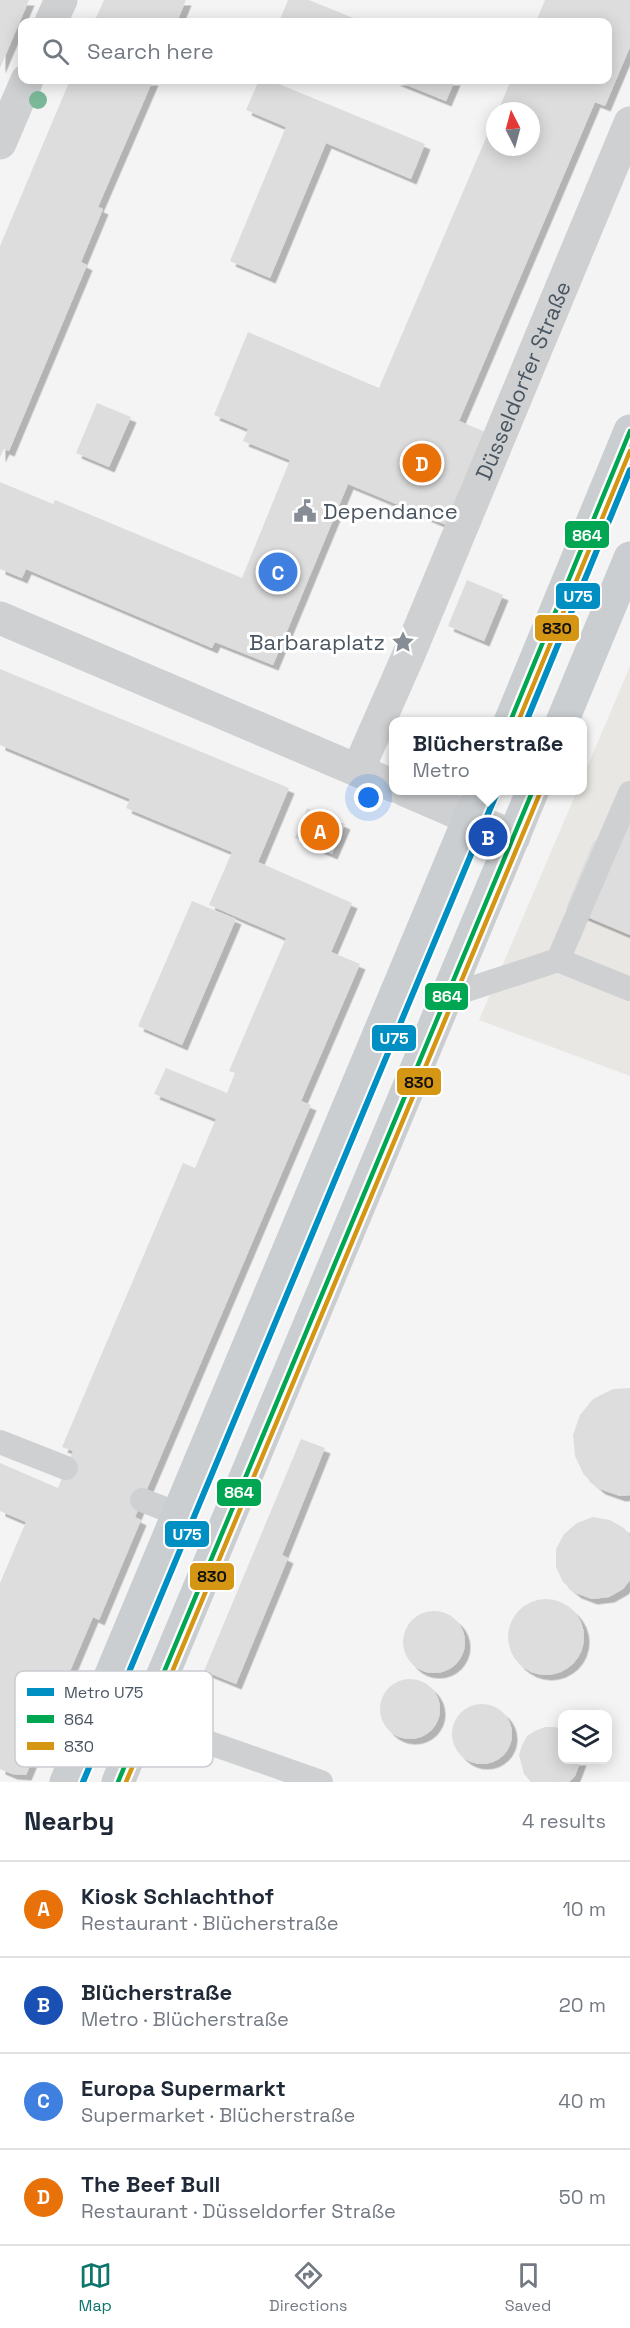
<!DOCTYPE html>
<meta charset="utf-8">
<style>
body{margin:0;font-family:"Space Grotesk",sans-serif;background:#f6f6f7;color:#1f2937}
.controls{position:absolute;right:18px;bottom:18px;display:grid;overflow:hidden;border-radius:12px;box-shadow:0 3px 15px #0003}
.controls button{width:54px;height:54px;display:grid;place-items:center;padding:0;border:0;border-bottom:2px solid #e0e1e3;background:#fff;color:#1f2937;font:30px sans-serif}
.compass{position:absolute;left:486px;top:102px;width:54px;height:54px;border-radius:50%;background:#fff;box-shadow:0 3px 15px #0003;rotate:354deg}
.you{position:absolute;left:369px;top:798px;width:21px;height:21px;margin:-15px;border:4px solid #fff;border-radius:50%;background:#1a73e8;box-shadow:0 0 0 9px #1a73e833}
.badge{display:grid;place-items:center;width:39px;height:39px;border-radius:50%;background:#0f766e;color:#fff;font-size:20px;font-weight:700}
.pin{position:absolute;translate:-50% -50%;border:3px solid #fff;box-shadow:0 2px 6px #0006}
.popup{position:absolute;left:389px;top:717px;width:198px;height:78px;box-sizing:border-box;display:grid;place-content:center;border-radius:12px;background:#fff;filter:drop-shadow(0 2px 4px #0005);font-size:20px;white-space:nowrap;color:#747a83}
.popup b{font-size:22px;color:#1f2937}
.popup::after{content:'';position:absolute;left:50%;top:100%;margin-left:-12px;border:12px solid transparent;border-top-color:#fff}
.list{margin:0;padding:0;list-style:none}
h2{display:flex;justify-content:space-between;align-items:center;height:78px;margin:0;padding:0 24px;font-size:26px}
h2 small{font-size:20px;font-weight:400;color:#747a83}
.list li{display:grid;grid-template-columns:39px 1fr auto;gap:18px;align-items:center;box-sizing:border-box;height:96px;padding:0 24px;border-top:2px solid #e0e1e3}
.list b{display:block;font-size:22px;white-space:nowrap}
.list p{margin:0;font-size:20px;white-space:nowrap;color:#747a83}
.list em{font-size:20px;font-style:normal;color:#747a83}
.icon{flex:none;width:33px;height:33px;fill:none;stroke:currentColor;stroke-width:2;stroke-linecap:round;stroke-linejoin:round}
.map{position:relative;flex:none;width:630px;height:1782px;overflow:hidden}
.search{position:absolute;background:#fff;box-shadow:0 3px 15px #0003;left:18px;right:18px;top:18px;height:66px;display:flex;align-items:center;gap:15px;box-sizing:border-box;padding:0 21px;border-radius:12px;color:#747a83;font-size:22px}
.sheet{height:462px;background:#fff}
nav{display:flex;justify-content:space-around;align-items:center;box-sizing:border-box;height:84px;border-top:2px solid #e0e1e3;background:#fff;font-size:16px;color:#747a83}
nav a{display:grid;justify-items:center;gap:3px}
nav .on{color:#0f766e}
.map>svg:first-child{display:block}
.commercial{fill:#e8e7e3}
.building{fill:#ddddde;filter:url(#shadow)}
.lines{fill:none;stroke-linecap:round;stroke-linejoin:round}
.service{stroke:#ced0d2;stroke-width:24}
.minor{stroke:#ced0d2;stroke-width:33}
.primary{stroke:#caced1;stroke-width:33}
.bus-1-casing{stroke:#fff;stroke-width:9}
.bus-2-casing{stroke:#fff;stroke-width:9}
.bus-1{stroke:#00a651;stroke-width:4.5}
.bus-2{stroke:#d49613;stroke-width:4.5}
.metro-1-casing{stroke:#fff;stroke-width:10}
.metro-1{stroke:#008fc2;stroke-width:6}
.tree{fill:#7ab899}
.labels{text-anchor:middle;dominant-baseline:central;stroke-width:6;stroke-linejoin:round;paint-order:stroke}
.street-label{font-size:22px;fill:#4a5661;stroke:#fff}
.poi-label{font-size:22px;fill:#4a5661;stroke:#fff;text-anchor:start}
.key{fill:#fff;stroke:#c9ccd0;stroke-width:1.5}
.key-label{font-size:16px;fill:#4a5661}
.line-badge{stroke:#fff;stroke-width:2}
.badge-label{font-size:16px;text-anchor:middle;font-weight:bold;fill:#fff}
.pale-badge-label{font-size:16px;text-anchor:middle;font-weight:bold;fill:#111}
</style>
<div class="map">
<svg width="630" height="1782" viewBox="0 0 630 1782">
<defs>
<filter id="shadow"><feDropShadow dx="5.5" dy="5.5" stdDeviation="0" flood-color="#0004"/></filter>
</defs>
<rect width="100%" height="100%" fill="#f4f4f4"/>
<polygon class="commercial" points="630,666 630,1076 479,1020 577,791 582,790 583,777"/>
<g class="building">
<polygon points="0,0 29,0 0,68"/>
<polygon points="104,0 186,0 177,22 94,22"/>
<polygon points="288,0 309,0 363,22 279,22"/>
<polygon points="545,0 630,0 630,47 605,106 595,102 459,421 495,436 456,529 348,484 273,665 215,642 212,648 26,569 22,578 0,569 0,482 53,504 55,500 242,578 290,460 243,441 248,429 214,415 248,332 379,388 495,117 495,147 531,147 531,111 498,111 511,80 608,80 608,22 536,22"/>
<polygon points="70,80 153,80 98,207 103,209 81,262 87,265 9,451 4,449 0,457 0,246"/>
<polygon points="259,80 269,80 425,144 411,179 326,143 270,278 230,261 286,127 246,110"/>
<polygon points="394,80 455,80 446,101"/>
<polygon points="97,403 131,417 109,467 76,453"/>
<polygon points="467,580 503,595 484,641 448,626"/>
<polygon points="0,669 289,788 258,862 352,903 331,952 360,964 301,1101 311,1105 135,1517 141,1520 99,1620 93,1617 26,1775 12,1774 0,1769 0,1583 26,1522 0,1511 0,1463 58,1488 73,1451 62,1447 183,1163 195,1168 216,1119 154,1094 166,1068 227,1093 235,1073 229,1071 286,938 209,905 232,852 126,808 130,799 0,745"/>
<polygon points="307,808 345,824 332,854 295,838"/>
<polygon points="630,817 630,935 566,908 593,842"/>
<polygon points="192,901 236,919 182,1045 138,1026"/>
<polygon points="630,1388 630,1495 620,1496 600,1489 584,1475 575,1456 573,1435 580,1415 593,1399 613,1389"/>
<polygon points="301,1439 325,1448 282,1555 288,1558 236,1684 204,1671"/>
<polygon points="593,1517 610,1520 624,1528 630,1536 630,1580 623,1589 609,1597 592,1599 576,1593 563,1582 556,1567 556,1549 564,1534 577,1523"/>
<circle cx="546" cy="1637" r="38"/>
<circle cx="434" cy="1642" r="31"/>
<circle cx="410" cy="1709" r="30"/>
<circle cx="482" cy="1734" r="30"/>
<polygon points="545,1727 555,1727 562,1730 562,1760 581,1760 575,1776 569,1782 531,1782 524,1774 519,1755 522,1745 527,1736 535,1731"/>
</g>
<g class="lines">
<g class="service">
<polyline points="558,960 630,989"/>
<polyline points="445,997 558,960 630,793"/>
<polyline points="0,1442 66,1468"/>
<polyline points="142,1500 178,1514"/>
<polyline points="144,1720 321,1782"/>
</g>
<g class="minor">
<polyline points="51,22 61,0"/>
<polyline points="0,143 27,80"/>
<polyline points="0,618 394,786"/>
<path id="s1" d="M358 770 409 654 630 123"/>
<polyline points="405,790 514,837"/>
</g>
<g class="primary">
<polyline points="510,722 630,431"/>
<polyline points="562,722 630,558"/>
<polyline points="66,1782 481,790"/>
<polyline points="118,1782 533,790"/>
</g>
<g class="bus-1-casing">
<g id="bus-1">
<polyline points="510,722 630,431"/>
<polyline points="118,1782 533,790"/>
</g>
</g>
<g class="bus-2-casing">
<g id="bus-2">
<polyline points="518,722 630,451"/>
<polyline points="126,1782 540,793"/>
</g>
</g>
<use href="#bus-1" class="bus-1"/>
<use href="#bus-2" class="bus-2"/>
<g class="metro-1-casing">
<g id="metro-1">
<polyline points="526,722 630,470"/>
<polyline points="83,1782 498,790"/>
</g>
</g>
<use href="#metro-1" class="metro-1"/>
</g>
<circle class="tree" cx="38" cy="100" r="9"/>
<defs>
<g id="civic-bare" transform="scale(1.8)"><path d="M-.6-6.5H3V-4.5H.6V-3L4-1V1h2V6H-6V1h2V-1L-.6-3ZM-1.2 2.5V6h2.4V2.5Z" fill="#868d94" stroke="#fff" stroke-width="2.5" paint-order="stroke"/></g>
<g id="sight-bare" transform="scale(1.8)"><path d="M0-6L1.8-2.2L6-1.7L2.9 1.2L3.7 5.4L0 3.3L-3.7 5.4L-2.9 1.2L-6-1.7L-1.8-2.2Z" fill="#868d94" stroke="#fff" stroke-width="2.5" paint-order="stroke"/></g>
</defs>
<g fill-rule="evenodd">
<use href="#civic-bare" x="305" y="511"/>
<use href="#sight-bare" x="403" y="642"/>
</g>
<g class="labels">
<g class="street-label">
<text stroke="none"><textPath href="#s1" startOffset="423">Düsseldorfer Straße</textPath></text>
</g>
<g class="poi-label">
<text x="323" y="511">Dependance</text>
<text x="385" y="642" text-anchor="end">Barbaraplatz</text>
</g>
</g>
<rect x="15" y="1671" width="198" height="96" rx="9" class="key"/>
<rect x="27" y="1688" width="27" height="8" fill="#008fc2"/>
<rect x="27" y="1715" width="27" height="8" fill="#00a651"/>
<rect x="27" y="1742" width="27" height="8" fill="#d49613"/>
<g class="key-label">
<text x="64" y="1698">Metro U75</text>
<text x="64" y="1725">864</text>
<text x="64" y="1752">830</text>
</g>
<g class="line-badge">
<rect x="564" y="520" width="46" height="29" rx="6" fill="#00a651"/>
<rect x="555" y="582" width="46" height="28" rx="6" fill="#008fc2"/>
<rect x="534" y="614" width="46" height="28" rx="6" fill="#d49613"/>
<rect x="424" y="982" width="45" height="29" rx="6" fill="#00a651"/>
<rect x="371" y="1024" width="46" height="28" rx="6" fill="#008fc2"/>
<rect x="396" y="1067" width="46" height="29" rx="6" fill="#d49613"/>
<rect x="216" y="1478" width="46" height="29" rx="6" fill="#00a651"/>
<rect x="164" y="1520" width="46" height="28" rx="6" fill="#008fc2"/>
<rect x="189" y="1562" width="46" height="29" rx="6" fill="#d49613"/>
</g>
<g class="badge-label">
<text x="587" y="541">864</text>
<text x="578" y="602">U75</text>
<text x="447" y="1002">864</text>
<text x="394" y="1044">U75</text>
<text x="239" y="1498">864</text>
<text x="187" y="1540">U75</text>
</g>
<g class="pale-badge-label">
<text x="557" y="634">830</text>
<text x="419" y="1088">830</text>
<text x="212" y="1582">830</text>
</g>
</svg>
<div class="controls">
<button><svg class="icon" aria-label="layers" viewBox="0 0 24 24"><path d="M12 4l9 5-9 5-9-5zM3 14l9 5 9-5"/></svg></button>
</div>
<svg class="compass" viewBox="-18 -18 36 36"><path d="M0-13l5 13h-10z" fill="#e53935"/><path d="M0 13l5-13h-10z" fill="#747a83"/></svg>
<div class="you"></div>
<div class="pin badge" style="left:320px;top:831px;background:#e8710a">A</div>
<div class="pin badge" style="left:488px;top:837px;background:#1a4fb4">B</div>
<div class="popup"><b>Blücherstraße</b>Metro</div>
<div class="pin badge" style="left:278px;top:572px;background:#3f7fe0">C</div>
<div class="pin badge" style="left:422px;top:463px;background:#e8710a">D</div>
<div class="search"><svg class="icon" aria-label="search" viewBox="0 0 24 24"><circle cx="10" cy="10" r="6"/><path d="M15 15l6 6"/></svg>Search here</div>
</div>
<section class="sheet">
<h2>Nearby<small>4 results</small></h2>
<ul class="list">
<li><span class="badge" style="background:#e8710a">A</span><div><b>Kiosk Schlachthof</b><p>Restaurant · Blücherstraße</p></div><em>10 m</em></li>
<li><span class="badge" style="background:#1a4fb4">B</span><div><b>Blücherstraße</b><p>Metro · Blücherstraße</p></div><em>20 m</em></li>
<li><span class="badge" style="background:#3f7fe0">C</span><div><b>Europa Supermarkt</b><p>Supermarket · Blücherstraße</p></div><em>40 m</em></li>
<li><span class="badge" style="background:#e8710a">D</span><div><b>The Beef Bull</b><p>Restaurant · Düsseldorfer Straße</p></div><em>50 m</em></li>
</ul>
</section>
<nav>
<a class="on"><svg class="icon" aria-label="map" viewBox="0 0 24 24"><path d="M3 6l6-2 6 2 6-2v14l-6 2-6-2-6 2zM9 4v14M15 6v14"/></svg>Map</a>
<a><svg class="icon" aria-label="directions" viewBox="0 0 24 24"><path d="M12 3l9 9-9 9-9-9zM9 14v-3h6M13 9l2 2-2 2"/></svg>Directions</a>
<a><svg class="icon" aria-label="saved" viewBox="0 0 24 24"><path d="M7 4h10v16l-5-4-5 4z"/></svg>Saved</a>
</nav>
